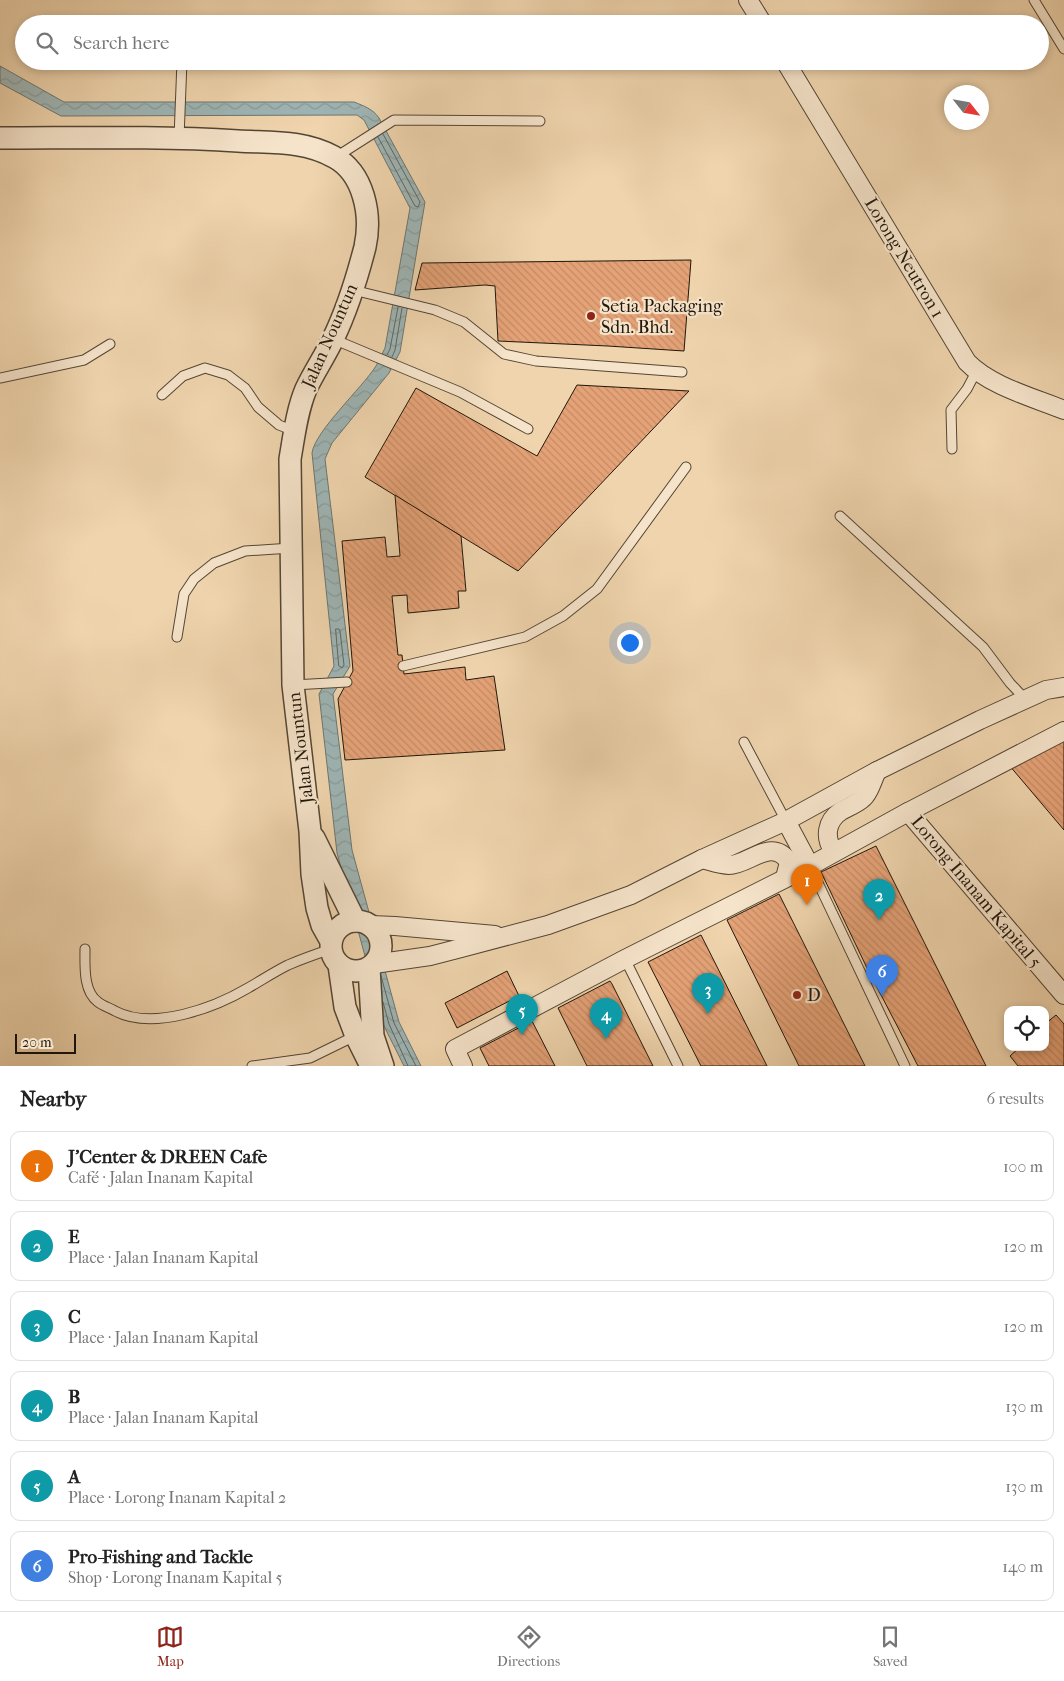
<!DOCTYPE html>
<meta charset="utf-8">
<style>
body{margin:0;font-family:"IM FELL French Canon",serif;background:#f6f6f6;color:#222}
.controls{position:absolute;right:15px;bottom:15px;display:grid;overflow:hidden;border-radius:10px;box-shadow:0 2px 8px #0003}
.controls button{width:45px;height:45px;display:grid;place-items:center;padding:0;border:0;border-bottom:1px solid #e0e0e0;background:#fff;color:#222;font:25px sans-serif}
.compass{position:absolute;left:944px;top:85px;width:45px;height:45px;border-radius:50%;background:#fff;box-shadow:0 2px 8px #0003;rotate:121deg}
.scale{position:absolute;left:15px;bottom:12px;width:61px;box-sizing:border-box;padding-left:5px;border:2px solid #21170b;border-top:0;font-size:14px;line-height:18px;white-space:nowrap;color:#21170b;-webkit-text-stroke:4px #f5e3ca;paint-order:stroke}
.you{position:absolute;left:629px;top:642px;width:18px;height:18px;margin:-12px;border:4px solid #fff;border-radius:50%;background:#1a73e8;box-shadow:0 0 0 8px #1a73e833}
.badge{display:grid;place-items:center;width:32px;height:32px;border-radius:50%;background:#8f2418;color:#fff;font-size:16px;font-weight:700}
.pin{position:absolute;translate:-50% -41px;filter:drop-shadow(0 1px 2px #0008)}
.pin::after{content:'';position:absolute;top:26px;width:18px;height:15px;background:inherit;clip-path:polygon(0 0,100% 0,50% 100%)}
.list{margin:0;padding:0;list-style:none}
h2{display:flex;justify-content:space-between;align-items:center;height:65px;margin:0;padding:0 20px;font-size:21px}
h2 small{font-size:16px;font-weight:400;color:#767676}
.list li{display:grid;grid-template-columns:32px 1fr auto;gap:15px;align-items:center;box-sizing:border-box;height:70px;margin:0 10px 10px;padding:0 10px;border:1px solid #e0e0e0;border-radius:10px}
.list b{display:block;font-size:19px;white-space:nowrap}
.list p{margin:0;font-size:16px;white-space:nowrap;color:#767676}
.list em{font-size:16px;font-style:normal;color:#767676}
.icon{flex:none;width:28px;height:28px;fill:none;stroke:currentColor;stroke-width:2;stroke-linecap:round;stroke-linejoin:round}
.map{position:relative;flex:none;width:1064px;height:1066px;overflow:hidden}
.search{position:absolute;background:#fff;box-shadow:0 2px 8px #0003;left:15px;right:15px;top:15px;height:55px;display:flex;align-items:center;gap:12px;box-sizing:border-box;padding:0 18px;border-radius:28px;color:#767676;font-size:19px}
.sheet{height:545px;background:#fff}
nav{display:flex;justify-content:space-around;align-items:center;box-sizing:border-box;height:70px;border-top:1px solid #e0e0e0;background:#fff;font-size:14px;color:#767676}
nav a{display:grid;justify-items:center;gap:2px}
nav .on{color:#8f2418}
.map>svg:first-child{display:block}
.water{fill:url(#water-waves);stroke:#6c7671}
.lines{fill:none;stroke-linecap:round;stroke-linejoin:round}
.shore{stroke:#606660;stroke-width:1}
.building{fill:url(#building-back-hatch);stroke:#21170b}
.service-casing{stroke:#544634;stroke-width:11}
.minor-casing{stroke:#544634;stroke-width:20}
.tertiary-casing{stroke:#544634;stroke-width:24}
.service{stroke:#f5e3ca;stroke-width:9}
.minor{stroke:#f5e3ca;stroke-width:18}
.tertiary{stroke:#f5e3ca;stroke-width:21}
.poi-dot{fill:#8f2418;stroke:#f5e3ca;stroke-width:2}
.labels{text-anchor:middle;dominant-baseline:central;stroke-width:4.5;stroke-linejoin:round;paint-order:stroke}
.street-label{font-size:18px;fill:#21170b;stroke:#f5e3ca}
.poi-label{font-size:18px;fill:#21170b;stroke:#f5e3ca;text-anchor:start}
</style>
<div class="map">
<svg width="1064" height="1066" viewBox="0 0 1064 1066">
<defs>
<pattern id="water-waves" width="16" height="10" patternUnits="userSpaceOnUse" patternTransform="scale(1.25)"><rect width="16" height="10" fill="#9eb5b5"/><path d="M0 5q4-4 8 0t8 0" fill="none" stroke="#889b9a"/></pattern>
<pattern id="building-back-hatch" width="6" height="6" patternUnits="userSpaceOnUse" patternTransform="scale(1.25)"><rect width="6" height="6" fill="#e5a277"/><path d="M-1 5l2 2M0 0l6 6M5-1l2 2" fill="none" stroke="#c48b66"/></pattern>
</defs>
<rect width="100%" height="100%" fill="#efd4ad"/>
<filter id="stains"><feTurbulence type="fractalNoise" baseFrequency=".004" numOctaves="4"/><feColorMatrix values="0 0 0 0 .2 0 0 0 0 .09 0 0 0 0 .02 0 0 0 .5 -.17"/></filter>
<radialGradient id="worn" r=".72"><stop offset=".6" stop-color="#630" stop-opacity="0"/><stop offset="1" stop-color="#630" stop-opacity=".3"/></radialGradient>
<path class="water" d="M0 66 64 102H354C364 106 373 109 379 118L425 202 400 352 389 373 332 443 325 459 350 666 333 694 352 850 399 1022 421 1066H404L384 1026 337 853 319 694 334 666 312 453C315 431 362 388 376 366 379 360 382 354 385 348L410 208 364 120 357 115 61 116 0 83Z"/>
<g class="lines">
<g class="shore">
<polyline points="378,137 415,206 418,207 420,202 383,134"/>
<polyline points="387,355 390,349 398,307"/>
<polyline points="392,357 395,350 402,308"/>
<polygon points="336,629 339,629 340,631 344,665 342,668 339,666"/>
<polyline points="381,976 394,1023 416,1066"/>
<polyline points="383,1002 389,1024 408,1066"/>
</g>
</g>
<g class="building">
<polygon points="691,260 684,351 608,346 498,341 495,286 485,285 415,290 422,263"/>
<polygon points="577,385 689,391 518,571 365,477 416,388 537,456"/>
<polygon points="395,495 461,536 466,591 458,591 459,608 408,613 407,595 392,596 398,655 402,655 404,674 465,667 466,680 494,676 505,750 345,760 338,699 353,671 342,541 385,537 387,557 400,556"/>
<polygon points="1064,738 1064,830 1009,765"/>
<polygon points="876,846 986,1066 918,1066 867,968 821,872"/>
<polygon points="779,894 865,1066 799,1066 727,920"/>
<polygon points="701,935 702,937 767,1066 701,1066 648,962"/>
<polygon points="507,971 519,996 457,1028 445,1003"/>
<polygon points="610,981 612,984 653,1066 587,1066 558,1008"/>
<polygon points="1056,1015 1064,1024 1064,1066 1018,1066 1010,1056 1020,1047 1045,1047 1045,1024"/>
<polygon points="532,1021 555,1066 489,1066 480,1048"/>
</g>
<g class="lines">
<g class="service-casing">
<g id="service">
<polyline points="1034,0 1064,49"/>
<polyline points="179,138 182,61"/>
<polyline points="336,157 394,120 540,121"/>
<polyline points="353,290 435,310 464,322 504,354 536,361 682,372"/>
<polyline points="333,339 460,392 528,429"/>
<polyline points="0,378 84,360 110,344"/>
<polyline points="162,395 183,376 205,368 228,375 245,388 258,407 279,425 294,431"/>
<polyline points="952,449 951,410 967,389 976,372"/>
<polyline points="840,516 983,647 1010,683 1025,699"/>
<polyline points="177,637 184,594 194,579 214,563 245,551 291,548"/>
<polyline points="403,666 525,637 563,616 597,589 686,467"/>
<polyline points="293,685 347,682"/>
<polyline points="744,742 786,821"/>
<polyline points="810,866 905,1066"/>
<path d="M85 949C85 966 83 991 98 1002 103 1006 110 1008 115 1011 153 1031 214 1008 248 988 262 980 274 972 288 965 302 959 316 954 331 949"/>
<polyline points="625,959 678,1066"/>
<polyline points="252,1066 310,1058 355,1036"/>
</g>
</g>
<g class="minor-casing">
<g id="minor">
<polyline points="748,0 763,24"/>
<path d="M785 61 967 362C990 386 1032 397 1064 410"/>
<polyline points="908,812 1064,995"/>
<polyline points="786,821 810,866"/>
<path d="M834 852C824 838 826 821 841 811 848 807 856 804 862 799 869 794 873 779 877 771"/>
<path d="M702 859C710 861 720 865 729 865 749 865 772 836 789 862L785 878"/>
<polyline points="371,925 395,926 495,935"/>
<polyline points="374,964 430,956 461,948 548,925 631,895 702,859 786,821 877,771 980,720 1046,690 1064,687"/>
<polyline points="463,1066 455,1049 625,959 810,866 908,812 1064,731"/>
</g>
</g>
<g class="tertiary-casing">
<g id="tertiary">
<path d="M0 138C79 138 159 136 238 141 270 143 304 140 334 157 364 173 372 215 365 247 357 278 347 310 333 339 325 356 314 372 306 389 297 410 294 436 290 459L293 685 310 831 312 874 317 908 322 925 331 941"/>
<polyline points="314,838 355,921"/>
<circle cx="356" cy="946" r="25"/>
<polyline points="339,965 345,1007 356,1036 371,1066"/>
<polyline points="369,968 373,1036 383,1066"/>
</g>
</g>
<use href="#service" class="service"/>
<use href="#minor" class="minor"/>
<use href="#tertiary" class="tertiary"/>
</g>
<g class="poi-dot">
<circle cx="591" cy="316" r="5"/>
<circle cx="797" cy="995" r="5"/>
</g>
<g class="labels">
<g class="street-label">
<text transform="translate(904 258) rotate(59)">Lorong Neutron 1</text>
<text transform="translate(330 336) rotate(-66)">Jalan Nountun</text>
<text transform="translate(301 748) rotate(-97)">Jalan Nountun</text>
<text transform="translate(976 892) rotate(50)">Lorong Inanam Kapital 5</text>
</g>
<g class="poi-label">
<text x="601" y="306">Setia Packaging<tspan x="601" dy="21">Sdn. Bhd.</tspan></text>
<text x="807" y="995">D</text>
</g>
</g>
<rect width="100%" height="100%" filter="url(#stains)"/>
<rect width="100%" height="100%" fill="url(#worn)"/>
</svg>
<div class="controls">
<button><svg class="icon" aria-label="locate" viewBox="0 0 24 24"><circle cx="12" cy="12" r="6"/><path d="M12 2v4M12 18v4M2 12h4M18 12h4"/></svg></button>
</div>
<svg class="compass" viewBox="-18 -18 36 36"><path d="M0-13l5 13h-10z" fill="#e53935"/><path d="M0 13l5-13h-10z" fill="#767676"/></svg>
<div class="scale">20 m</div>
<div class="you"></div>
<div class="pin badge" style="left:807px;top:905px;background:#e8710a">1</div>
<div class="pin badge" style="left:879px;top:920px;background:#0f9aa8">2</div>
<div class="pin badge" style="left:708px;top:1014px;background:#0f9aa8">3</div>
<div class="pin badge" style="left:606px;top:1039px;background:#0f9aa8">4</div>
<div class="pin badge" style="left:522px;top:1035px;background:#0f9aa8">5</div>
<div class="pin badge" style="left:882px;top:996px;background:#3f7fe0">6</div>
<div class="search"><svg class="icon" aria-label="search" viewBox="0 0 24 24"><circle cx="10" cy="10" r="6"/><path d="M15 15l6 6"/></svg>Search here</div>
</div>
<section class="sheet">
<h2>Nearby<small>6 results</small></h2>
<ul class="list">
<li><span class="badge" style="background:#e8710a">1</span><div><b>J’Center &amp; DREEN Cafe</b><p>Café · Jalan Inanam Kapital</p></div><em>100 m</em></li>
<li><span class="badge" style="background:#0f9aa8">2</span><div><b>E</b><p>Place · Jalan Inanam Kapital</p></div><em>120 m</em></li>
<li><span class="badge" style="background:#0f9aa8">3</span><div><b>C</b><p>Place · Jalan Inanam Kapital</p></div><em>120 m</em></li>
<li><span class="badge" style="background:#0f9aa8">4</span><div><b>B</b><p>Place · Jalan Inanam Kapital</p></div><em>130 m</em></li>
<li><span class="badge" style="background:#0f9aa8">5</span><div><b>A</b><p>Place · Lorong Inanam Kapital 2</p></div><em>130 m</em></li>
<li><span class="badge" style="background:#3f7fe0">6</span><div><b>Pro-Fishing and Tackle</b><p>Shop · Lorong Inanam Kapital 5</p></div><em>140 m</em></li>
</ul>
</section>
<nav>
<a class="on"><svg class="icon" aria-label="map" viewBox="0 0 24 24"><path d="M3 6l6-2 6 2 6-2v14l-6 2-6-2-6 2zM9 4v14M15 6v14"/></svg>Map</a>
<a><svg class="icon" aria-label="directions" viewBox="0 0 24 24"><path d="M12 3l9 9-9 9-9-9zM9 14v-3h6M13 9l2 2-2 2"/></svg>Directions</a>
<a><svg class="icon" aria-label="saved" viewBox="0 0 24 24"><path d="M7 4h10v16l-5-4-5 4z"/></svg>Saved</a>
</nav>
